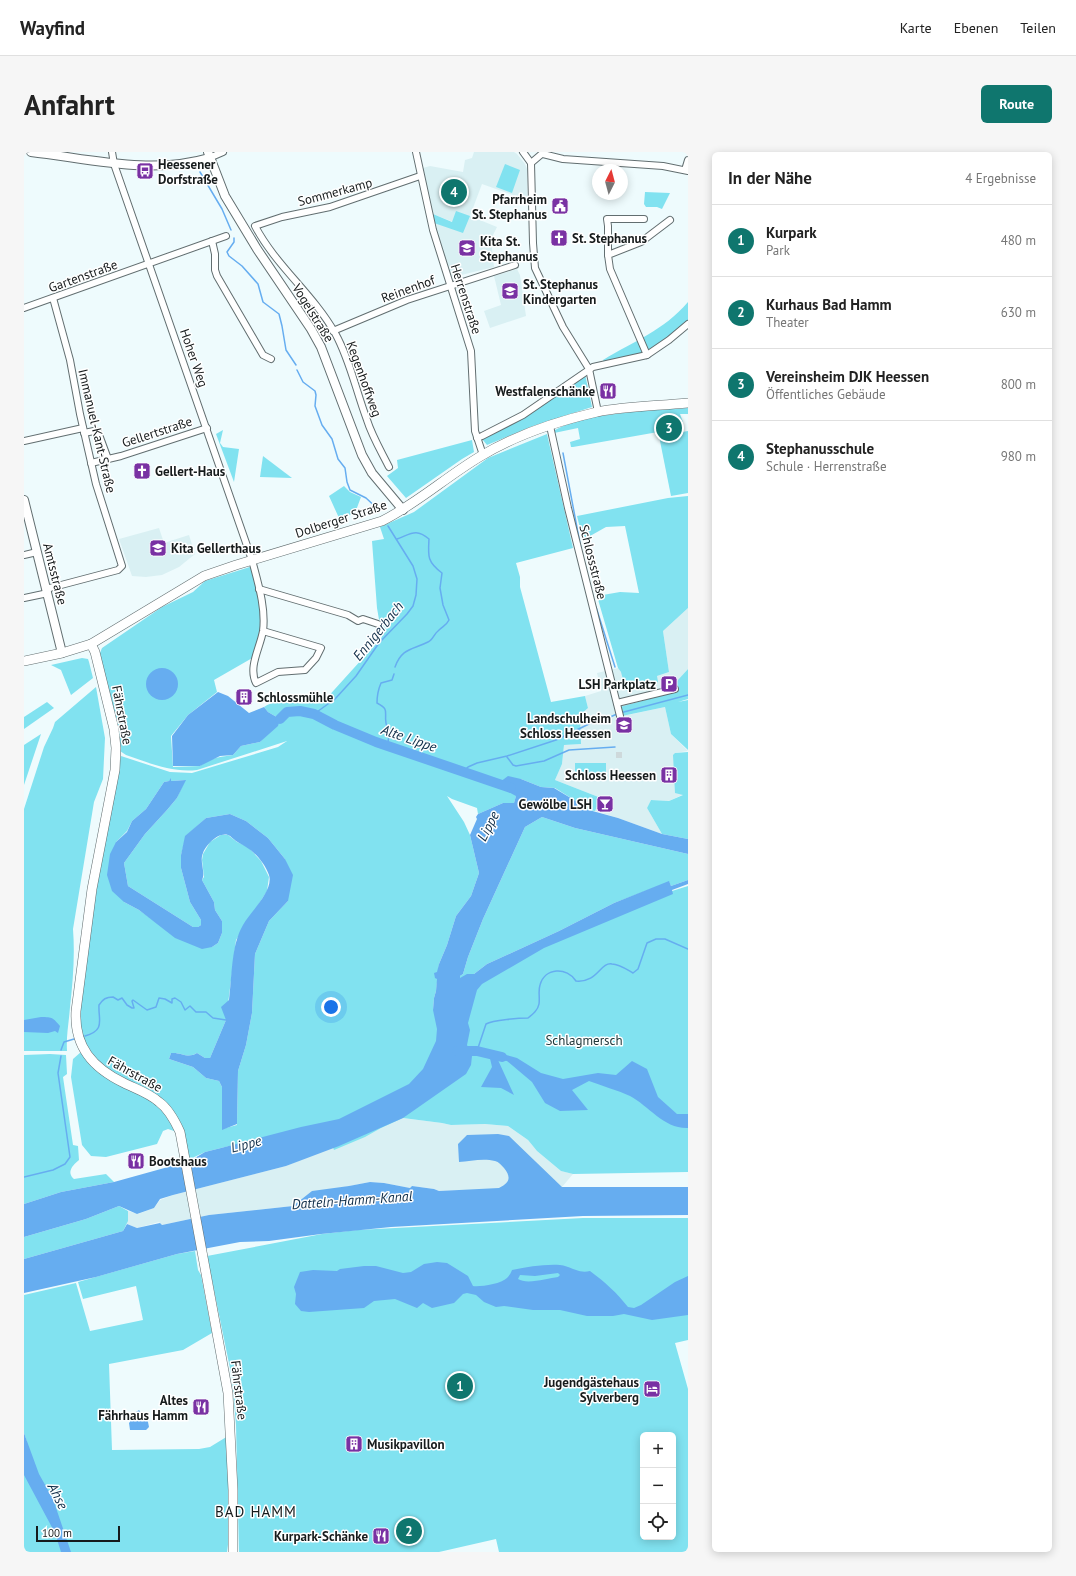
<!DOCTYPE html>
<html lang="de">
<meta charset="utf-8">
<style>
body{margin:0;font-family:"PT Sans",sans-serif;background:#f6f6f6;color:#222}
.controls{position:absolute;right:12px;bottom:12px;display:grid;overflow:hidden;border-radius:6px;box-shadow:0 2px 10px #0003}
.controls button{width:36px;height:36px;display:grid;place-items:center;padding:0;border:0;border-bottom:1px solid #e0e0e0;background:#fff;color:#222;font:20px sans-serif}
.compass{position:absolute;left:568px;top:12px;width:36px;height:36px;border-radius:50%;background:#fff;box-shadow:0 2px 10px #0003;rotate:6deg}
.scale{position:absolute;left:12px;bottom:10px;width:84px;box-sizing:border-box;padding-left:4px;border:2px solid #161b1c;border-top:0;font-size:11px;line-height:14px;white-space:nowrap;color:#161b1c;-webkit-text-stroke:3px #fff;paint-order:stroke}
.you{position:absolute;left:307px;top:855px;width:14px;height:14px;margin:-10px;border:3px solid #fff;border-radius:50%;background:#1a73e8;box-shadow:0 0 0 6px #1a73e833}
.badge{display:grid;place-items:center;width:26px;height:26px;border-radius:50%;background:#0f766e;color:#fff;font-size:13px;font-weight:700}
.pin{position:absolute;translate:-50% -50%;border:2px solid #fff;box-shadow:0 1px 4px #0006}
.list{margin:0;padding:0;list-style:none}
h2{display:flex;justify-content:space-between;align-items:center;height:52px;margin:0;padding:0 16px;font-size:17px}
h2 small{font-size:13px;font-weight:400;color:#767676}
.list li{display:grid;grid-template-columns:26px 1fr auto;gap:12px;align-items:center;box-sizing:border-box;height:72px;padding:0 16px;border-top:1px solid #e0e0e0}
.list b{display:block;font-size:15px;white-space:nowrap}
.list p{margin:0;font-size:13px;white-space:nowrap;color:#767676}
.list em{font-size:13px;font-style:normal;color:#767676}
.icon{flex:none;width:22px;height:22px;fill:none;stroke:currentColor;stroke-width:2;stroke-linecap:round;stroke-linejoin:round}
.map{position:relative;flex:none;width:664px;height:1400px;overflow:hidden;border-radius:6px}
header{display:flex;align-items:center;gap:24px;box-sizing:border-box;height:56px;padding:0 20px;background:#fff;border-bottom:1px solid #e0e0e0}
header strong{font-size:19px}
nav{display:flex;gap:22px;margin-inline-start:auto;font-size:14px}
.intro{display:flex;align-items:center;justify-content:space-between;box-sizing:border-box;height:96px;padding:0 24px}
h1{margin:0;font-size:28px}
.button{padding:10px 18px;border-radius:6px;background:#0f766e;color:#fff;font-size:14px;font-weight:700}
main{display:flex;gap:24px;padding:0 24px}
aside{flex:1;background:#fff;border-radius:6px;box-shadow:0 2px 10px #0003}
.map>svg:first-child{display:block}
.built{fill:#d9f0f3}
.green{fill:#81e2f0;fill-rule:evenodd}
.water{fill:#66adf0;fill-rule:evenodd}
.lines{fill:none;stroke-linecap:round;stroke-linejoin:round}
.stream{stroke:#66adf0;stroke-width:1.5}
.river{stroke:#66adf0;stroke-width:10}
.minor-tunnel{stroke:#ced9db;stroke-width:6;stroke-dasharray:6 3;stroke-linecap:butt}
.minor-casing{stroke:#626e70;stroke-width:8}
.tertiary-casing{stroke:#626e70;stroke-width:10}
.secondary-casing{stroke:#626e70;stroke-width:10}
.minor{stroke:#fff;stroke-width:6}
.tertiary{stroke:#fff;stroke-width:8}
.secondary{stroke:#fff;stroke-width:9}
.labels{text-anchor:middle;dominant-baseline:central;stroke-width:3;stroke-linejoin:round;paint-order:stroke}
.poi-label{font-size:13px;font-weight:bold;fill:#161b1c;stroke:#fff;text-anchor:start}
.street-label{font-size:13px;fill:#161b1c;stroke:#fff}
.park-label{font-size:13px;fill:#20383b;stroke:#fff}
.water-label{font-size:14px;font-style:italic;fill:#12304b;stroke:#fff}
.quarter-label{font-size:15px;letter-spacing:1px;fill:#161b1c;stroke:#fff}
</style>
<header>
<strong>Wayfind</strong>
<nav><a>Karte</a><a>Ebenen</a><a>Teilen</a></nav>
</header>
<div class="intro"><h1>Anfahrt</h1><a class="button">Route</a></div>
<main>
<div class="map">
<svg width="664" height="1400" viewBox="0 0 664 1400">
<rect width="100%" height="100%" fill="#eefbfd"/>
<g class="built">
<polygon points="450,0 490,0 493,2 501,12 503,17 503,48 458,32 446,64 473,75 467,87 470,115 429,125 420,106 410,71 429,70 409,62 399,16 406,14 439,20 441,8 448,6"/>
<polygon points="493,117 496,123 502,164 466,176 460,159 477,153 470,124"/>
<polygon points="135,376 140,391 165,383 171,402 155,415 138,423 122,425 108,424 95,387"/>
<polygon points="664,456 664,517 653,529 651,540 599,564 641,555 647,582 664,599 651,601 650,609 660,642 645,649 627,648 623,656 638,682 594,666 571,659 577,646 531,628 538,612 540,593 557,592 556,563 564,556 561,544 577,539 573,521 594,516 597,520 633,524 645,520 639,479"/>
<polygon points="379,966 418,971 427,973 461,972 484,974 504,988 513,999 537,1019 549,1022 538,1035 415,1039 410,1037 388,1034 386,1036 360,1031 346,1030 285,1042 269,1054 185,1063 138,1073 135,1070 113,1076 103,1072 104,1059 114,1062 130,1056 136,1048 149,1043 262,1014"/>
</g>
<g class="green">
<polygon points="481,12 496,18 488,41 472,35"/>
<polygon points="621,40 646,41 638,57 633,55 622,55 620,52"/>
<polygon points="432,59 446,64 439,81 410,71 409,62 428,70"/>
<path d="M664 150V169C651 181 634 196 617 201 605 205 592 207 580 210L579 208C610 189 639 179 664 150Z"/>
<polygon points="561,222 568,255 509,274 463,293 458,287"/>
<path d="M664 256V262H656L659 270 651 271 650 268 633 271 634 280 549 295H547L546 290 556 287 554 276 530 281 531 278C561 261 629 258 664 256Z"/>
<polygon points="199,278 196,291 199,295 215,297 210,330 192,282"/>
<polygon points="664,279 664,341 647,344 635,284"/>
<path d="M523 282 549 396 492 411 496 425V435L527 550 561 544 564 556 556 563 557 592 540 593 538 612 531 628 577 646 571 659 559 657 561 653 555 651 531 636 517 635 497 627 490 651H479L454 662 453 656 428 647 423 644 440 670 446 683 455 721 447 744 432 764 423 793 415 812 412 839 410 846 409 858 506 799 632 744 664 734V1020L549 1022 537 1019 513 999 504 988 484 974 461 972 427 973 418 971 379 966 357 976 341 985 310 998 299 971 197 996 181 1000 164 1008 150 961 82 918 60 892 54 864 81 680 97 604 146 620 168 621 254 595 263 589 173 618C149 621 125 611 102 603L96 599 76 501 78 496 138 455 169 440 181 429 229 414 238 471 230 505 190 528 193 540 164 563 147 584 149 615 176 614 184 608 196 605 209 603 217 594 236 590 256 567 244 560 240 555C253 547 264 549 278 550 286 550 293 548 301 548L358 485 353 456 348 389 360 387 356 375 390 360 464 306ZM147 627V629L161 628 153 646 143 658 121 682 100 711 104 734 169 775H174L177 773V768L166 750 157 716V703L162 684 182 666 206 662 222 669 244 686 261 707 264 749 245 769 231 802 228 861 222 893 214 919 213 973 198 977V935L195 929 182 926 169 915 145 907 147 901C159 900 162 907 173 901L181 906H186L202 868 212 788 243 739 245 725 237 709 224 695 213 690 204 683H197L186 690 179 702 178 708 180 725 178 728 190 750 191 758 198 769V781L194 791 188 795 133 771 115 758 100 750 92 690 103 679 108 669 122 657 140 630 145 629Z"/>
<polygon points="448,288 450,300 438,307 382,346 363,324 374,316 373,308"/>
<polygon points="239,304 268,326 236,325"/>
<polygon points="320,334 326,340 337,345 331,361 315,366 305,344"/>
<polygon points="664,344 664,456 639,479 645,520 633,524 634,530 602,539 597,520 594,516 573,444 596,440 615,441 601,374 582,375 559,388 553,364 644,346"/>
<polygon points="58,506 64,507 65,510 69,526 47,543 37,518 27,513"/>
<polygon points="664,517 664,547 654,550 664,548 664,598 647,582 641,555 598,564 596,555 650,540 653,529"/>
<path d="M72 535 81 586 79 627 70 650 49 777C51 803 49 829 46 855 45 870 42 884 43 899H0V657L20 595 29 576 31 570Z"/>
<polygon points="23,550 30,556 0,577 0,565"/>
<polygon points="17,582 0,633 0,593"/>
<polygon points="664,600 664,687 638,682 623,656 627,648 645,649 659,643 651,641 649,603 651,601"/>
<rect x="551" y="611" width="31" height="15"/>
<polygon points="518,665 551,676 664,702 664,728 647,734 645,730 590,751 535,779 463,812 450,822 436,827 436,824 439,822 444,805 459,767 501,675"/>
<polygon points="57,900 128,948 141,960 154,983 150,979 144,977 139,979 133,992 82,1005 67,1004 58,993 47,925 49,907"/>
<path d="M26 902 42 903 43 922 39 925 49 993 54 994 55 1008C49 1013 42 1020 50 1027L82 1022 90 1030 37 1040 0 1052V903Z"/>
<polygon points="95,1054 104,1059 104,1069 99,1079 0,1107 0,1085 62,1067"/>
<path d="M559 1066H664V1188L651 1191 664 1237V1400H475L472 1387 415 1400H215L212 1273 208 1226 183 1104 298 1082 333 1078ZM619 1283H649V1385H619Z"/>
<polygon points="171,1099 174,1118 177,1123 188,1181 159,1198 85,1212 88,1298 175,1297 186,1295 204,1284 207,1371 203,1400 0,1400 0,1291 3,1290 0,1281 0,1143 52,1131 66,1179 119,1168 112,1134 59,1147 54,1130 153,1102"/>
</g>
<g class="water">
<circle cx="138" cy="532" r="16"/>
<polygon points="194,540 204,544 225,561 240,555 244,560 256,567 254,574 236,590 217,594 209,603 196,604 176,614 149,614 148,584 164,563"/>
<polygon points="484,624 497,627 517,635 530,636 555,651 554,655 594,666 638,682 664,687 664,702 551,676 518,665 501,675 459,767 444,805 439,822 436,824 436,826 443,822 450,822 463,812 535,779 590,751 645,729 647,734 664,728 664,732 648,738 649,742 520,796 458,832 453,838 444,871 446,878 443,893 448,904 447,913 442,922 379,966 315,994 262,1014 149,1043 136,1047 130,1056 113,1062 95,1054 62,1067 0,1085 0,1052 37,1040 90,1030 144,1015 147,1012 169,1007 181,1000 197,996 277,975 315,967 385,932 399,917 412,889 413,877 409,858 410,846 412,839 413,827 411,826 410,821 413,820 415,812 423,793 432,764 447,744 455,721 446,683 453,667 452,665 454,662 479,651 490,651 492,644 475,635 476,630"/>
<path d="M147 626V629L162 628 153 646 143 658 121 682 100 711 104 734 169 775H174L177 773V768L166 750 157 716V703L161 684 182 666 206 662 222 669 244 686 261 707 269 723 264 749 245 769 231 802 228 861 222 893 214 919 213 972 198 978V935L195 929 182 926 169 915 145 907 147 901C158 900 163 907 173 901L181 906H186L202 868 197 855 205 848C208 825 207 793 219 773 226 760 250 739 245 723 241 712 232 701 222 695 219 693 215 691 212 689 209 687 207 684 204 683 194 680 182 693 179 701 175 710 182 720 178 728L190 750 191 758 198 769V781L194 791 188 795 178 797 151 786 115 758 100 750 88 739 83 723 86 702 92 690 103 680 108 669 122 657 140 630 145 629Z"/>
<path d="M17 865C29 865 29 866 36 874L34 881 31 879 24 881 0 880V868Z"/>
<path d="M464 898 493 906 517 921 539 927 574 921 592 923 608 909 623 917 634 945 653 962H664V976C640 977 625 954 606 944 593 938 578 934 565 929L548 938 564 958 536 959 521 951 508 930 483 909 474 908 490 943 477 936 457 935 468 915Z"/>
<path d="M474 982 485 984 538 1035H664V1063L559 1064 367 1075 297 1082 245 1089 216 1090 153 1102 72 1125 0 1141V1107L99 1079 103 1072 113 1076 136 1071 138 1073 185 1063 269 1054 288 1039 325 1034 346 1030 360 1031 386 1036 388 1034 410 1037 415 1039 475 1036C485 1031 488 1026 480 1016 477 1013 475 1010 471 1009 460 1006 446 1009 435 1010L434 992 443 983Z"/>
<path d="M413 1110 423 1111 444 1124 449 1134C456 1135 477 1132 483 1126 485 1124 487 1121 488 1118 504 1115 520 1112 536 1113 547 1114 554 1122 566 1119 581 1130 593 1141 604 1155L610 1156 617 1153 651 1130 664 1124V1163L628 1168 600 1162 589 1164H563L536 1158H509L480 1154 472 1155 460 1150 452 1143 443 1141 439 1142 430 1151 408 1156 399 1151 393 1156 371 1147 350 1149 340 1156 285 1160 277 1159 271 1152 272 1142 270 1135 276 1120 289 1118 313 1119 316 1117 340 1114H352L379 1121 387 1120 400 1112ZM534 1121 536 1123 534 1125C524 1126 503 1133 494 1127L496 1123 511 1124Z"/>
<polygon points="115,1258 124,1270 125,1275 122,1278 106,1278 105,1271 111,1264 112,1260"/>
<polygon points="0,1281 15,1322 29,1347 47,1400 37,1400 31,1381 0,1323"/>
</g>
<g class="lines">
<g class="stream">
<polyline points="176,20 198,57 207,78"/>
<polyline points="210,86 210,90 203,100 205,104 218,114 234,132 239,150 255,162 258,174 262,198 272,213"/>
<polyline points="273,218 279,230 291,239 292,243 291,254 298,273 308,287 314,307 321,316 323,330 326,338 342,346 356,359"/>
<polyline points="539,301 557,397"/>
<polyline points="572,455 591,515"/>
<path d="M371 515C378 496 388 498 404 490 409 488 410 482 414 479 419 474 422 474 425 468L419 453 416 436 418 421C403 410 404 404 405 387 392 376 387 382 373 387"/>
<polyline points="596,561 664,543"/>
<polyline points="290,562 311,547 332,524 355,491 383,462 389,454 392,443 393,427 389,414 364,374"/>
<path d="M363 594 366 580C365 577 362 574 362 571 360 559 366 558 353 551 353 543 354 538 357 531L368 528 370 522"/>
<polyline points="483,605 489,613 492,614 520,609 545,598 591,595"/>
<polyline points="438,620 444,615 453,611 483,604 532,588 569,570 577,569 593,562"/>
<path d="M61 884C82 878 74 868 75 853 79 847 82 845 89 845L94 848 98 846 103 853 108 856H110L108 849 109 848 123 858 132 855 135 846 141 847 148 851V847L151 846 157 850 161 858 166 854 172 860H182L189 866 202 868"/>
<polyline points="37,898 40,890 50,887"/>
<path d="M453 899 462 872C469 868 496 866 504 866 509 862 514 858 515 852 516 845 514 839 516 833 521 815 543 815 552 829 574 831 576 810 588 812 595 812 602 817 609 821L614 817 623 791 632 787H641L664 797"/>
<polyline points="0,1025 29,1018 41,1012 46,1005 34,921 37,904"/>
</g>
<g class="river">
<polyline points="256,567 263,560 276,559 290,562 311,573 352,590 487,636"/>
<polyline points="433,899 453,899 478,905"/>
</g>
<polyline class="minor-tunnel" points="595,600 595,606"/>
<g class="minor-casing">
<g id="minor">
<path d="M88 0 90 12 228 408C234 431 242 456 239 479 236 496 224 515 232 531L254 520 281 518 292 506 297 496 239 479"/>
<polyline points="392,0 409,78 447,199 451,279 459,303"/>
<polyline points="499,0 507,11 509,91 511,116 539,175 565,217 574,260"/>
<polyline points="519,2 539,7 639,14 664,19"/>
<polyline points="185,6 199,0"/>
<polyline points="507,11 520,0"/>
<polyline points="661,18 664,8"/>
<polyline points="188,89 191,102 191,118 193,124 239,203 247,207"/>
<polyline points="584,103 584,74 583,67 620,67"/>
<polyline points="0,156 202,84"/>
<polyline points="309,179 383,148 491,113"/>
<polyline points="623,203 586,117 584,103 617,90 646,68"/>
<polyline points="526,274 544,356 596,564"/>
<polyline points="60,281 70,279 74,280 84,307"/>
<polyline points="453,286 458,284 499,263 569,215 623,203 645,188 664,172"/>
<polyline points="0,289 59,276"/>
<polyline points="67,311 97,304 183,276"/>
<path d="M365 315C357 299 348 284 343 268 332 239 326 208 311 181 289 142 252 114 231 74L258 65 306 55 396 24"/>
<polyline points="0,403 13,400"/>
<polyline points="22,437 94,418 98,414 72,332 56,262 46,208 29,146"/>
<polyline points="235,437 324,463 334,469 339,467 354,472"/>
<polyline points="0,446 24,441"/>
<polyline points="593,551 651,537"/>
</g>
</g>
<g class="tertiary-casing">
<g id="tertiary">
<path d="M7 0C67 7 127 23 185 6"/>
<polyline points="184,0 201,44 233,97 287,177 297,195 338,303 348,321 379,358"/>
<polyline points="0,348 38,501"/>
</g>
</g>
<g class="secondary-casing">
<g id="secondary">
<path d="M67 492 71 500 90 577 92 596 91 618 68 737 52 859C50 895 69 916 100 931 112 937 125 941 135 950 145 957 151 969 156 980L204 1241 209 1338V1400"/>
<path d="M0 509 38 501 67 492 180 424 212 413 358 369C394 351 423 324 457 304 492 283 534 269 573 260 603 254 634 254 664 251"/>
</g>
</g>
<use href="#minor" class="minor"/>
<use href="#tertiary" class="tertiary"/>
<use href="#secondary" class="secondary"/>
</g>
<defs>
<g id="bus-square" transform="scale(0.9)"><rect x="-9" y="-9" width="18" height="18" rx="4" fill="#7931a3" stroke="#fff"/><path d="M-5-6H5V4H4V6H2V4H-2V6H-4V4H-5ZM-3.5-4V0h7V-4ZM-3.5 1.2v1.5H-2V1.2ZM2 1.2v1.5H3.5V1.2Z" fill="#fff"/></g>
<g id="civic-square" transform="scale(0.9)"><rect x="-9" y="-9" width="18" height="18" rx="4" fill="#7931a3" stroke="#fff"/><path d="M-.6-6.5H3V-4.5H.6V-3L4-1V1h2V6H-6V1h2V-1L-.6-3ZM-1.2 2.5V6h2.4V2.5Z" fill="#fff"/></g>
<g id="church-square" transform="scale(0.9)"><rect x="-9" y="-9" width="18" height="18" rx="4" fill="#7931a3" stroke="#fff"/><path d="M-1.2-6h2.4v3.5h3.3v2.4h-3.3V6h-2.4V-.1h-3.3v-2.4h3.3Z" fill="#fff"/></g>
<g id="school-square" transform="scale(0.9)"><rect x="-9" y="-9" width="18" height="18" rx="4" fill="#7931a3" stroke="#fff"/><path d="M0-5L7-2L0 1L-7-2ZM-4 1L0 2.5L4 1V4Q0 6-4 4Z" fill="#fff"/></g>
<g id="restaurant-square" transform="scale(0.9)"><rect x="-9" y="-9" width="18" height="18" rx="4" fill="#7931a3" stroke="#fff"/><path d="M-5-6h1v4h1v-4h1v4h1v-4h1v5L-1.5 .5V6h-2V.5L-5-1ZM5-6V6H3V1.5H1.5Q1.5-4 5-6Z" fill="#fff"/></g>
<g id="parking-square" transform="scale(0.9)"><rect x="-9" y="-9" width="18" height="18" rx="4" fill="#7931a3" stroke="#fff"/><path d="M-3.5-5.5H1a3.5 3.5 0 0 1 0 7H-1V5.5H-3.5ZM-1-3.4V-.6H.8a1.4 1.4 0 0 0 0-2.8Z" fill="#fff"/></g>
<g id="building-square" transform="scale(0.9)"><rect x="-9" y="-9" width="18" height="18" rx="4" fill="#7931a3" stroke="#fff"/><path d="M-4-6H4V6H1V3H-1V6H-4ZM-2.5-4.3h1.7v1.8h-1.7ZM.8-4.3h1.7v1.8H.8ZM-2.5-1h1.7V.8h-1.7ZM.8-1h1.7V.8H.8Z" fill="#fff"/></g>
<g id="bar-square" transform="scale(0.9)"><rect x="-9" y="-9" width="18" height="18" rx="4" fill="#7931a3" stroke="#fff"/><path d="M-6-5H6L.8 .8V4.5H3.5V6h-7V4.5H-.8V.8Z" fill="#fff"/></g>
<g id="hotel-square" transform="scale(0.9)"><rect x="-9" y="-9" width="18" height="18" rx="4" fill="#7931a3" stroke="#fff"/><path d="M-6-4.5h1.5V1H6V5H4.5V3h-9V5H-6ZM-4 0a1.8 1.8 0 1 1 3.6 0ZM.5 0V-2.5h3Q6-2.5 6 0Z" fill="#fff"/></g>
</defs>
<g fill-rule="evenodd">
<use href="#bus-square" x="121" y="19"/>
<use href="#civic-square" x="536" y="54"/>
<use href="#church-square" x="535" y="86"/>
<use href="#school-square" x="443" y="96"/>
<use href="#school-square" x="486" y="139"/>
<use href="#restaurant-square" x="584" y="239"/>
<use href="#church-square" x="118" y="319"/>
<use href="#school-square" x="134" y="396"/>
<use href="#parking-square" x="645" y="532"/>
<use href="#building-square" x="220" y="545"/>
<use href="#school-square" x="600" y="573"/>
<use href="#building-square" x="645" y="623"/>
<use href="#bar-square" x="581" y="652"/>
<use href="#restaurant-square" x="112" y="1009"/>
<use href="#hotel-square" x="628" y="1237"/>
<use href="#restaurant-square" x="177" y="1255"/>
<use href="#building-square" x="330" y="1292"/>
<use href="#restaurant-square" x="357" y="1384"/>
</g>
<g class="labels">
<g class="poi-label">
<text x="134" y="12">Heessener<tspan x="134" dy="15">Dorfstraße</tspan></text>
<text x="523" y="47" text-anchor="end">Pfarrheim<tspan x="523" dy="15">St. Stephanus</tspan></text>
<text x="548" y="86">St. Stephanus</text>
<text x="456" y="89">Kita St.<tspan x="456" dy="15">Stephanus</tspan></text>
<text x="499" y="132">St. Stephanus<tspan x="499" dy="15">Kindergarten</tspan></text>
<text x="571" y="239" text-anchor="end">Westfalenschänke</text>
<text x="131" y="319">Gellert-Haus</text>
<text x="147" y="396">Kita Gellerthaus</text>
<text x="632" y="532" text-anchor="end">LSH Parkplatz</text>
<text x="233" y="545">Schlossmühle</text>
<text x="587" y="566" text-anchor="end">Landschulheim<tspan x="587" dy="15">Schloss Heessen</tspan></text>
<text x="632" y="623" text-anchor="end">Schloss Heessen</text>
<text x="568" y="652" text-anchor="end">Gewölbe LSH</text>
<text x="125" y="1009">Bootshaus</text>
<text x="615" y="1230" text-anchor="end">Jugendgästehaus<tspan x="615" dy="15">Sylverberg</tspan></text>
<text x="164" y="1248" text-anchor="end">Altes<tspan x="164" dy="15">Fährhaus Hamm</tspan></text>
<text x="343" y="1292">Musikpavillon</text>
<text x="344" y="1384" text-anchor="end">Kurpark-Schänke</text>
</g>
<g class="street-label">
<text transform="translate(311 40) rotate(-15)">Sommerkamp</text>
<text transform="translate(59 124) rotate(-20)">Gartenstraße</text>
<text transform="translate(384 137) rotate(-20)">Reinenhof</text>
<text transform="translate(442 147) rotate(72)">Herrenstraße</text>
<text transform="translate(289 161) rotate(58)">Vogelstraße</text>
<text transform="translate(170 206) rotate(71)">Hoher Weg</text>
<text transform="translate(340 227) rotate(70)">Kegenhoffweg</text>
<text transform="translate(73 279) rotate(77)">Immanuel-Kant-Straße</text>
<text transform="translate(133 280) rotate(-18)">Gellertstraße</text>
<text transform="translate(317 367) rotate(-18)">Dolberger Straße</text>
<text transform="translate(569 410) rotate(76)">Schlossstraße</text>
<text transform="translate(31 422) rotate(76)">Amtsstraße</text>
<text transform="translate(98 563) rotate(79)">Fährstraße</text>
<text transform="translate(111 922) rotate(29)">Fährstraße</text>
<text transform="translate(215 1238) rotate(83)">Fährstraße</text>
</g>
<g class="park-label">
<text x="560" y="888">Schlagmersch</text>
</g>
<g class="water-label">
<text transform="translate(354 479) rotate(-51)">Ennigerbach</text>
<text transform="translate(385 586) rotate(19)">Alte Lippe</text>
<text transform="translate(464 674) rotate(-63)">Lippe</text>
<text transform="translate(222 992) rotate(-15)">Lippe</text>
<text transform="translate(328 1048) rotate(-4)">Datteln-Hamm-Kanal</text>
<text transform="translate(34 1344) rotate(63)">Ahse</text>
</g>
<g class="quarter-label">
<text x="232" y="1359">BAD HAMM</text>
</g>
</g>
</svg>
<div class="controls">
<button>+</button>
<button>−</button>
<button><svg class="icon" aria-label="locate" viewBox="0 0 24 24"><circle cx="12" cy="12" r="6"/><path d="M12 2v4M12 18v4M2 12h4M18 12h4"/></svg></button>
</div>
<svg class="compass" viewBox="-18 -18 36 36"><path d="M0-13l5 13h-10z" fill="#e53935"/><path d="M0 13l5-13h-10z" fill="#767676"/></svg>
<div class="scale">100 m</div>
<div class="you"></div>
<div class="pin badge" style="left:436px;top:1234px">1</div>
<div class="pin badge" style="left:385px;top:1379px">2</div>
<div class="pin badge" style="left:645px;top:276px">3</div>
<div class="pin badge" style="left:430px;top:40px">4</div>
</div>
<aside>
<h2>In der Nähe<small>4 Ergebnisse</small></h2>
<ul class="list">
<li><span class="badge">1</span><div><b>Kurpark</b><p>Park</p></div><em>480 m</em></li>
<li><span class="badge">2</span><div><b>Kurhaus Bad Hamm</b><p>Theater</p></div><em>630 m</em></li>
<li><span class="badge">3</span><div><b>Vereinsheim DJK Heessen</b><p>Öffentliches Gebäude</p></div><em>800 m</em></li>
<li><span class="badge">4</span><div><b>Stephanusschule</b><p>Schule · Herrenstraße</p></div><em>980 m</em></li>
</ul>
</aside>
</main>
